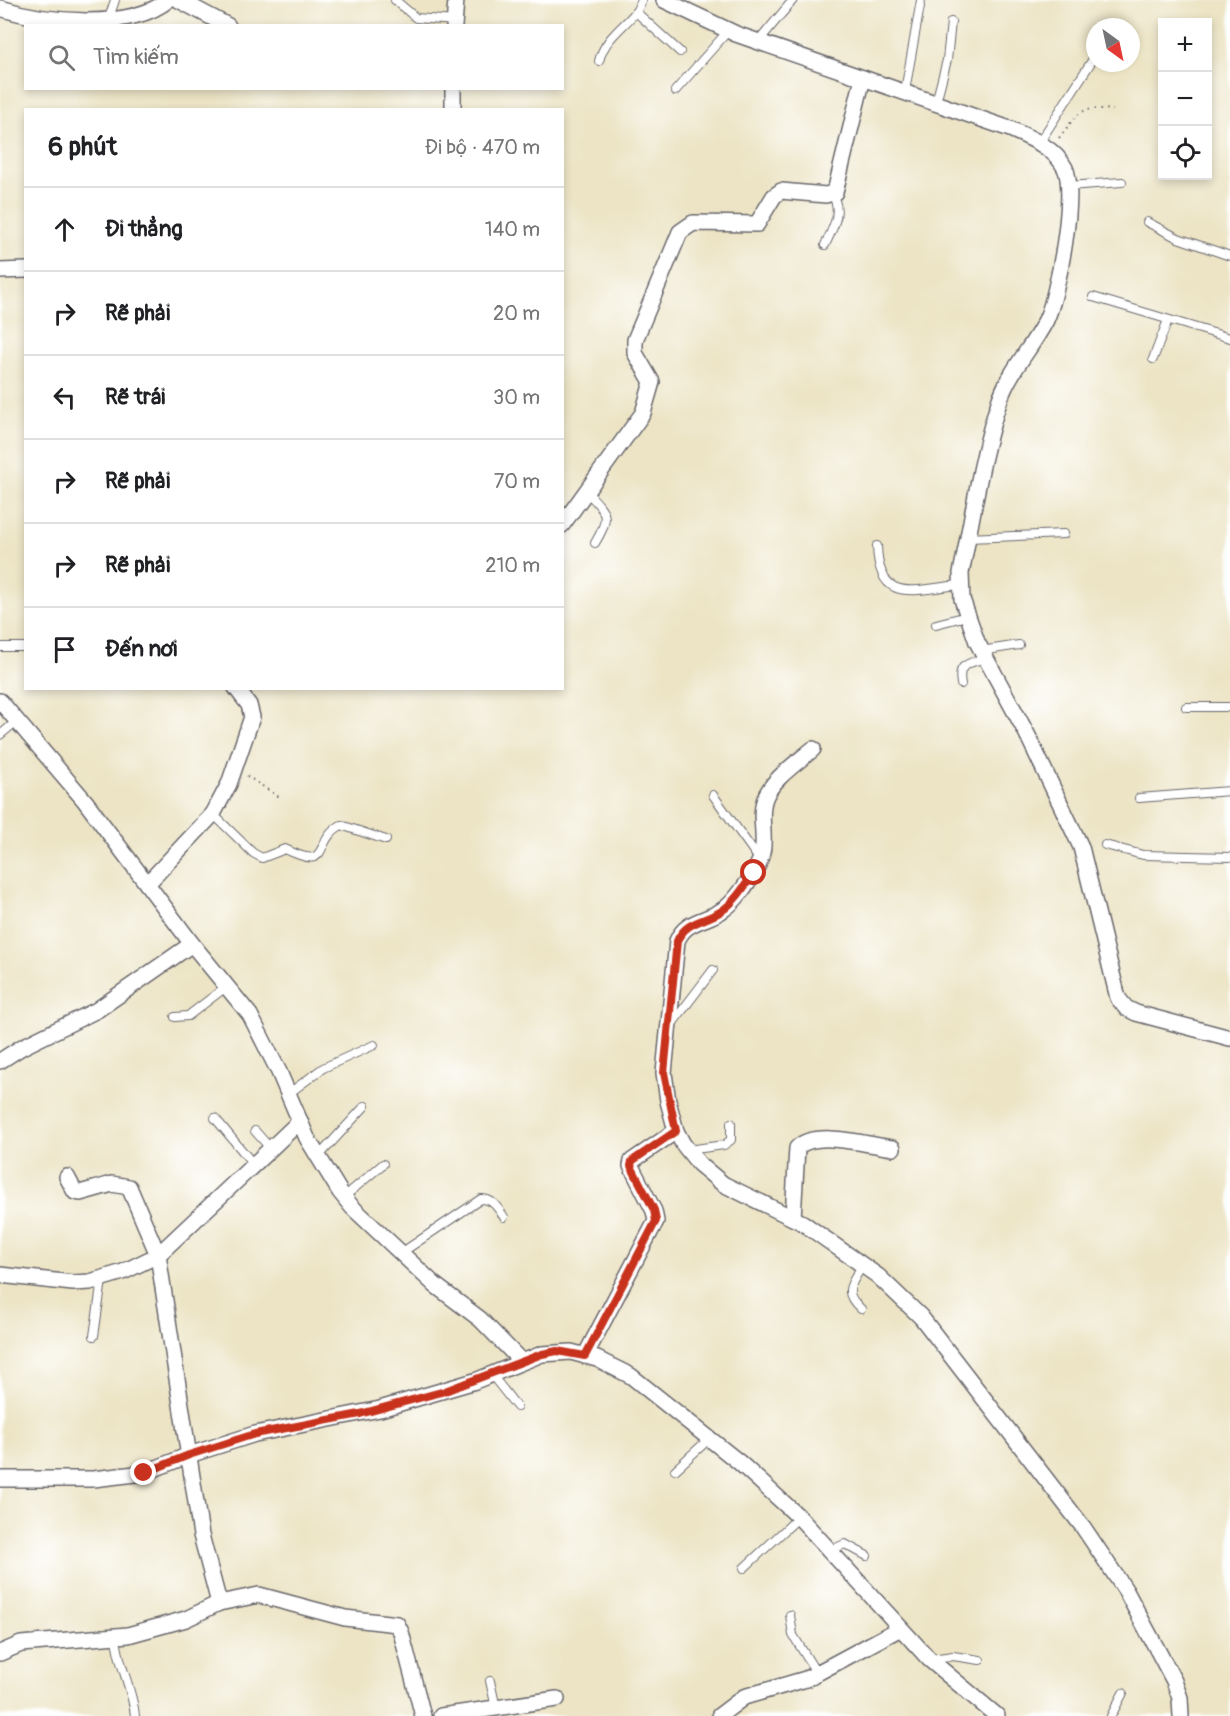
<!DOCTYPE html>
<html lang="vi">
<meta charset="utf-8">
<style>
body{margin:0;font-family:Pangolin,sans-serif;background:#f2f2f2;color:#202124}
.controls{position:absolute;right:18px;top:18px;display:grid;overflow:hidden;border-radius:0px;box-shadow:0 3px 9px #0003}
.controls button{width:54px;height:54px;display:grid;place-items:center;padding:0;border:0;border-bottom:2px solid #e0e0e0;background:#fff;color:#202124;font:30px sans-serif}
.compass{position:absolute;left:1086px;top:18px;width:54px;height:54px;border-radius:50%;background:#fff;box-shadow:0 3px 9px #0003;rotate:147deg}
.stop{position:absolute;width:18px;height:18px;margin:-14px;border:4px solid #c8321e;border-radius:50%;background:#fff}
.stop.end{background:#c8321e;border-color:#fff;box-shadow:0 2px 6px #0008}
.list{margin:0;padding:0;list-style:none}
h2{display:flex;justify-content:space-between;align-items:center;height:78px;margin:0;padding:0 24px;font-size:26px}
h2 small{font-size:20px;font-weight:400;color:#757577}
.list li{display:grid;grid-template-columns:39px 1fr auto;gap:18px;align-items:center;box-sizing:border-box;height:84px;padding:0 24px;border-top:2px solid #e0e0e0}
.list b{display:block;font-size:22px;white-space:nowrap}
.list em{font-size:20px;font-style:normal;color:#757577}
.icon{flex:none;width:33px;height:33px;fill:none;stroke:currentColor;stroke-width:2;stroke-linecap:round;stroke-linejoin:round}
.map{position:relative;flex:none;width:1230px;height:1716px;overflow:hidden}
.search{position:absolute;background:#fff;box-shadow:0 3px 9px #0003;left:24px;top:24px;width:540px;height:66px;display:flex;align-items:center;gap:15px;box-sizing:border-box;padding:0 21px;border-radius:0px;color:#757577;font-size:22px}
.panel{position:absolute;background:#fff;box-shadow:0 3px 9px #0003;left:24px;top:108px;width:540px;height:582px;border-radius:0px}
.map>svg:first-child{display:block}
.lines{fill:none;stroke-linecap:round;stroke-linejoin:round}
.service-casing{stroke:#69666b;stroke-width:10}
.minor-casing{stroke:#69666b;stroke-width:18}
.path{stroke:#69666b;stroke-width:2;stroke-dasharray:1.5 4.5;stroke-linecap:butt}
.service{stroke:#fff;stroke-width:8}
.minor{stroke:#fff;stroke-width:15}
.route{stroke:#c8321e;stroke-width:8}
</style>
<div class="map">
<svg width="1230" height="1716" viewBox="0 0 1230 1716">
<rect width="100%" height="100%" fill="#fff"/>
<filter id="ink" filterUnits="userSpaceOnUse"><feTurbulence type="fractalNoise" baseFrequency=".0167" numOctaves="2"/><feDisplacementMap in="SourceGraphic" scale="12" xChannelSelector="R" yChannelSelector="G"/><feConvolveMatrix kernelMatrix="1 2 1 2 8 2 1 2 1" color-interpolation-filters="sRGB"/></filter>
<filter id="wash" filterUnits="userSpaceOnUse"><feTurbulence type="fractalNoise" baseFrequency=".008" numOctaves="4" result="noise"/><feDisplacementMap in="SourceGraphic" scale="24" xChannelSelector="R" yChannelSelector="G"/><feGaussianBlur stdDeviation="1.35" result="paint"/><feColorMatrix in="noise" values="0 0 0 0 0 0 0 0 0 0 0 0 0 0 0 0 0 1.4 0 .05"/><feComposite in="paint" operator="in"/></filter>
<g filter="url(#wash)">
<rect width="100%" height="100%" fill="#ece4c5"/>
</g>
<g filter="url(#ink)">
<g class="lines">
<g class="service-casing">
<g id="service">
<polyline points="395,0 416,18 455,21"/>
<polyline points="636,12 680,52"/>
<polyline points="109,18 115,0"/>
<polyline points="1114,27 1115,25"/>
<polyline points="758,42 793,0"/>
<path d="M599 61C606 32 635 22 642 0"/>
<polyline points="675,91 728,31"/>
<polyline points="905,91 921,0"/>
<polyline points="936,102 947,60 951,22"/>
<polyline points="1039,143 1095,56"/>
<polyline points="1069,186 1122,182"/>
<polyline points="1147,222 1178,238 1230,256"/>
<path d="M825 245C833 228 843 212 832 194"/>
<polyline points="1093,297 1230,338"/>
<polyline points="1153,359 1168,320"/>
<path d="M587 492C607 513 611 516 595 543"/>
<polyline points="968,538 1064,534"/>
<path d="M877 546C879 606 914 589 960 585"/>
<polyline points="936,624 967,616"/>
<polyline points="0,647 26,647"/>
<polyline points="981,651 1019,645"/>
<path d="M961 684C957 663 968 664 985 658"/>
<polyline points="1186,707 1230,707"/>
<polyline points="0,735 17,721"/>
<polyline points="713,795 759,859"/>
<polyline points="1139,798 1230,791"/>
<path d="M213 814 253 853 262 858 285 849C333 872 311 843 341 825L386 840"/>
<polyline points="1105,845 1143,855 1230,857"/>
<polyline points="175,1017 188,1016 227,986"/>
<polyline points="672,1024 713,970"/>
<polyline points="288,1094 323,1068 374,1045"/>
<polyline points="215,1118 254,1165"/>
<polyline points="255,1131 271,1149"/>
<polyline points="688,1150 724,1145 731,1140 731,1123"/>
<polyline points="318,1157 365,1106"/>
<polyline points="344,1197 383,1164"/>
<path d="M401 1253 481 1199C493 1199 497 1207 504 1217"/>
<path d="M861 1309C841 1291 852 1285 863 1264"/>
<polyline points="94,1336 102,1280"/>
<polyline points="491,1374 517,1407"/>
<polyline points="675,1470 710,1438"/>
<polyline points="831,1550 845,1544 867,1556"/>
<polyline points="744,1568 799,1517"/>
<polyline points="790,1615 793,1635 817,1674"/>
<path d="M116 1637C118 1665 133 1689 135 1716"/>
<polyline points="931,1659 953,1656 980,1660"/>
<polyline points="490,1681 496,1708"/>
<polyline points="1111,1716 1123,1693"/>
</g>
</g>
<g class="minor-casing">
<g id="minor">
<polyline points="179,0 228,26"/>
<path d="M664 0 736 34 1010 129C1030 138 1054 147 1065 168 1077 192 1058 295 1046 320 1032 348 1010 370 1000 399 981 455 973 516 961 573L962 599 977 642 1027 734 1081 847 1118 998 1126 1008 1136 1013 1230 1038"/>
<path d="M0 8C44 22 130 31 168 0"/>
<polyline points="454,26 456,0"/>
<polyline points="453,110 453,88"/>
<polyline points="0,271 26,270"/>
<polyline points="562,525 643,413 652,382 635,353 635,340 680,232 693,223 757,224 774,196 781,191 826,195 835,192 863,78"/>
<polyline points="0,701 85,801 192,944 250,1015 279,1072 307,1138 340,1192 352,1207 435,1285 480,1319 521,1361"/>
<path d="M813 749C798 762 772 779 765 798 756 822 773 844 753 874 746 885 736 901 724 909 707 922 686 919 677 941L664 1073 668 1101 676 1131 683 1144 699 1164 723 1184 803 1223 878 1276 921 1317 1083 1527 1126 1591 1174 1681 1180 1698 1181 1716"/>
<polyline points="147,884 213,814 229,784 252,717 249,705 236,688"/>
<polyline points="0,1061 22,1047 97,1010 192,944"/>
<polyline points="67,1177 75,1192 80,1193 112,1184 129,1187 158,1255 201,1535 219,1603"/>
<path d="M793 1218 797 1148C815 1129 868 1145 893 1148"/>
<polyline points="0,1275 73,1283 90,1282 123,1272 158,1255 300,1121"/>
<polyline points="585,1356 656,1221 654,1211 631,1166 632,1161 676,1131"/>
<polyline points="0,1479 93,1479 144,1473 189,1455 255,1434 380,1409 475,1381 542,1354 571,1352 597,1359 631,1376 740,1463 799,1517 929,1659 997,1716"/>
<polyline points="0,1653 21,1644 128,1635 186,1619 219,1603 259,1595 345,1618 397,1624 401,1632 423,1716"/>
<polyline points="441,1716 557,1699"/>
<polyline points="719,1716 744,1697 806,1679 899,1629"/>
</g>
</g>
<g class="path">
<path d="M1059 138C1079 112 1079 106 1113 110"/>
<polyline points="247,776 279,797"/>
</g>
<use href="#service" class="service"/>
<use href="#minor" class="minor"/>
</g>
</g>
<g class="lines" filter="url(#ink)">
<path class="route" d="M144 1473 189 1455 255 1434 360 1414 445 1391 542 1354 557 1351 585 1356 656 1221 654 1210 631 1166 632 1161 676 1131 664 1073 677 941C686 920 706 922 723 910 736 901 745 885 754 873"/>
</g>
</svg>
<div class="controls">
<button>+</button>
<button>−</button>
<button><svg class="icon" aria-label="locate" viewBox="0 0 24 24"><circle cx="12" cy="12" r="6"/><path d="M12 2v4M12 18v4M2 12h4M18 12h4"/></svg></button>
</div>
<svg class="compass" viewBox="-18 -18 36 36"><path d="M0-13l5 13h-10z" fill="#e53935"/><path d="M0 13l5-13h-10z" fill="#757577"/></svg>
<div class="stop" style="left:754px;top:873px"></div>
<div class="stop end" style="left:144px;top:1473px"></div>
<div class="search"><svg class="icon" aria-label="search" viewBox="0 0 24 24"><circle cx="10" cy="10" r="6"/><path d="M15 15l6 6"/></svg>Tìm kiếm</div>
<section class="panel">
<h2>6 phút<small>Đi bộ · 470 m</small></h2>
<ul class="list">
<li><svg class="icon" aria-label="ahead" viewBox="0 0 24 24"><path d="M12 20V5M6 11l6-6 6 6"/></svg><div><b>Đi thẳng</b></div><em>140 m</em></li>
<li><svg class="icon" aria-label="right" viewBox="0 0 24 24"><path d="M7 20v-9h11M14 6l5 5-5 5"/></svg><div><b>Rẽ phải</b></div><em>20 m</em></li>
<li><svg class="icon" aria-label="left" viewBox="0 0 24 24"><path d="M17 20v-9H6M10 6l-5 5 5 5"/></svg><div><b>Rẽ trái</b></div><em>30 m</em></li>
<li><svg class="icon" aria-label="right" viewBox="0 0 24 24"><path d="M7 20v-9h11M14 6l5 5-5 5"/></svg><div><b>Rẽ phải</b></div><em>70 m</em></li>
<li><svg class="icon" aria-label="right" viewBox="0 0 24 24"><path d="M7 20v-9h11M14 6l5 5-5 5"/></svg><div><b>Rẽ phải</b></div><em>210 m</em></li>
<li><svg class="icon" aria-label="arrive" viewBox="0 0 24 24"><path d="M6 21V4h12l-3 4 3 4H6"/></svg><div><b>Đến nơi</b></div></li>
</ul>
</section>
</div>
